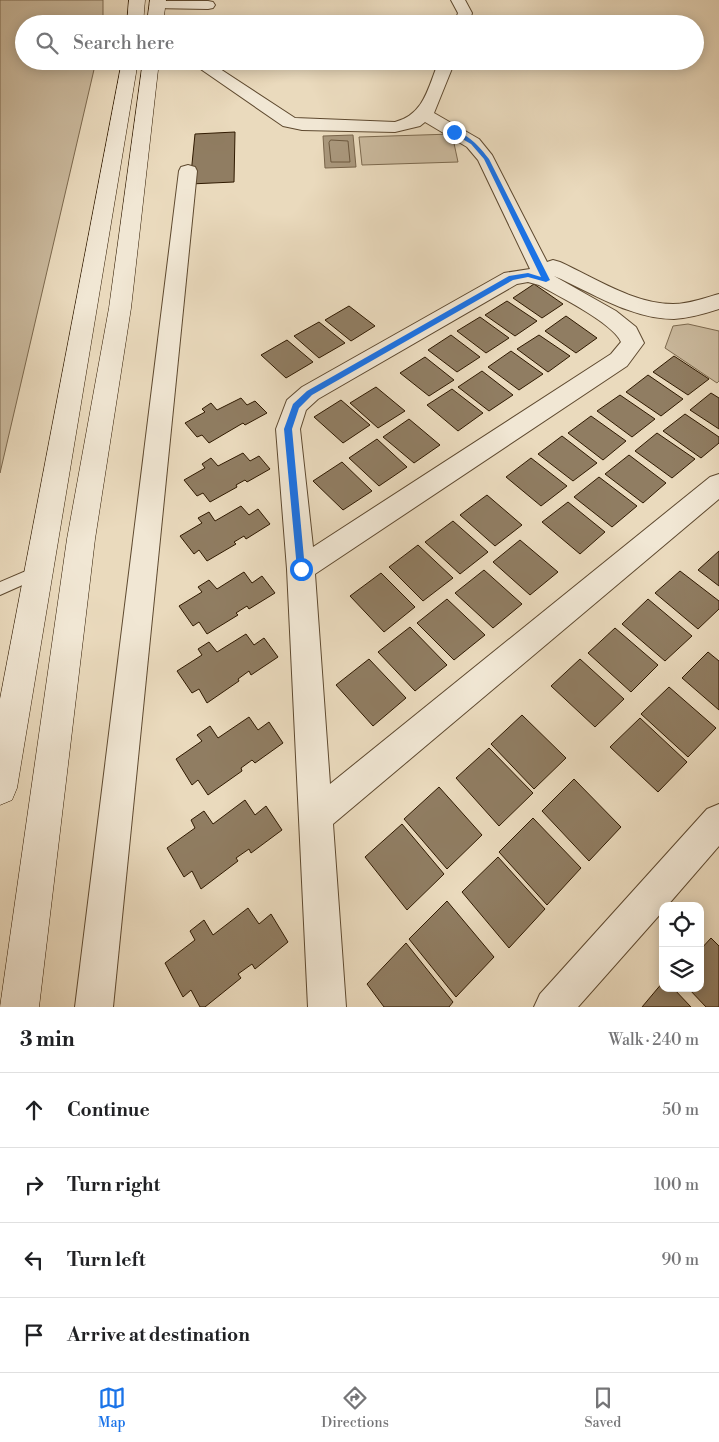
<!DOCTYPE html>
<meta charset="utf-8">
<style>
body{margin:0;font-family:"Libre Bodoni",serif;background:#f6f6f6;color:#202124}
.controls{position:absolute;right:15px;bottom:15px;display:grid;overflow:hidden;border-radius:10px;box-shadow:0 2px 12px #0003}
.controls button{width:45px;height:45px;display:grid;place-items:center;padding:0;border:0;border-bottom:1px solid #e0e0e0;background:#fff;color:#202124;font:25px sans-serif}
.stop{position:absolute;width:15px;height:15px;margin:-11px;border:4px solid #1a73e8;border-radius:50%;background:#fff}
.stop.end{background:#1a73e8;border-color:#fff;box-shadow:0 1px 5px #0008}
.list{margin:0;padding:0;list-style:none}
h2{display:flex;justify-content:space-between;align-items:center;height:65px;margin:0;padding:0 20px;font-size:21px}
h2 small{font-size:16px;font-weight:400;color:#757577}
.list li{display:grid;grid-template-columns:32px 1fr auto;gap:15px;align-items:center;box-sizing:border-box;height:75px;padding:0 20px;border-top:1px solid #e0e0e0}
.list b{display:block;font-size:19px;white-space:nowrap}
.list em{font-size:16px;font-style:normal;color:#757577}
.icon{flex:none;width:28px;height:28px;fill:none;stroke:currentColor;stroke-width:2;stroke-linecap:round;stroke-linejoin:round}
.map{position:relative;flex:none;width:719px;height:1007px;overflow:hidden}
.search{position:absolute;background:#fff;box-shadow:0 2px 12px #0003;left:15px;right:15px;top:15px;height:55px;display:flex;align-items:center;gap:12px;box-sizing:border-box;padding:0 18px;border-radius:28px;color:#757577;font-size:19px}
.sheet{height:365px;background:#fff}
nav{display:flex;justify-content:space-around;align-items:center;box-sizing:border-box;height:70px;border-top:1px solid #e0e0e0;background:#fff;font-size:14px;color:#757577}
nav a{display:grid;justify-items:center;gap:2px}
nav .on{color:#1a73e8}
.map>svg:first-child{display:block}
.green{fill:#cab99d;stroke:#7c694e}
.water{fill:#aa987d;stroke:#79654b}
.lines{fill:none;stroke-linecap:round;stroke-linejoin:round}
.shore{stroke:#6c583e;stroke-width:1}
.building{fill:#907d62;stroke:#2f1900}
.lane-casing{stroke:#5e492f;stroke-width:2}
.street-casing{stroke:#5e492f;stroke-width:2}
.secondary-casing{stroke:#2f1900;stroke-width:1}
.lane{fill:#f1e7d4;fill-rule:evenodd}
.street{fill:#f1e7d4;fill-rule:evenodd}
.secondary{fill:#f1e7d4;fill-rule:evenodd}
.route{fill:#1a73e8}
</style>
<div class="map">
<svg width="719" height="1007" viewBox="0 0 719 1007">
<rect width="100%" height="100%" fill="#eadabd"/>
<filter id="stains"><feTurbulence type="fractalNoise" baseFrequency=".004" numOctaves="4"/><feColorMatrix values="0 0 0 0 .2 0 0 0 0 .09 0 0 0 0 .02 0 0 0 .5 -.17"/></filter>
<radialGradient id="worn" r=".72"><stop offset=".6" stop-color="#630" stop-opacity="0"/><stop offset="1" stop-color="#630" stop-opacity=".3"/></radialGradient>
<g class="green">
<polygon points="0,0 103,0 103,24 24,24 24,61 96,61 0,473"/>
<polygon points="452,134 458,162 362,165 359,137"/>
<polygon points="688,324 719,331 719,381 717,383 665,348 673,326"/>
</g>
<polygon class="water" points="353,135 356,167 325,168 323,136"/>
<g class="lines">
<polygon class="shore" points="331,140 348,141 350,162 331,162 329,143"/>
</g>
<g class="building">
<polygon points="235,132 234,182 190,184 195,134"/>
<polygon points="534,284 563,304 542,318 513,298"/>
<polygon points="507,301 537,321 515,336 485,315"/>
<polygon points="349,306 375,326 351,341 325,320"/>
<polygon points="566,316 597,338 576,353 545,331"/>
<polygon points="480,317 509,338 486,353 457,331"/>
<polygon points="319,322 345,343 319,358 294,336"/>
<polygon points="451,335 480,357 457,372 428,350"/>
<polygon points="539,335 570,356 548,372 517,349"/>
<polygon points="287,340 313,362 286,378 261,355"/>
<polygon points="511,351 543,374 519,390 488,367"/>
<polygon points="674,356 709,379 688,395 653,372"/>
<polygon points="425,357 454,380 429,396 400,373"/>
<polygon points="482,371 513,395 489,411 458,387"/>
<polygon points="648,375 683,399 661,416 626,392"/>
<polygon points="376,387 405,411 378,428 350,403"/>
<polygon points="452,389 483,413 458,431 427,405"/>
<polygon points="711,393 719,398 719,429 690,410"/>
<polygon points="620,395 655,419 632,437 597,411"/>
<polygon points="241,398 247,405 255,401 267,413 245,425 243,423 209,443 202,435 197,437 185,423 205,412 202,409 211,403 217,410"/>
<polygon points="341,400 370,425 343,443 314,417"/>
<polygon points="685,414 719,437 719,443 701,458 663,431"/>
<polygon points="591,416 626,441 603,460 568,433"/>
<polygon points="409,419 440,445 414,463 383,437"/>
<polygon points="657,433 695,459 672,478 635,451"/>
<polygon points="562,436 597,463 573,481 538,454"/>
<polygon points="377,439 407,467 379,486 349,458"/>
<polygon points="243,453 250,461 259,456 270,469 247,482 245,480 236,485 237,487 210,502 203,493 197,496 184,480 205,468 202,464 211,458 218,466"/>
<polygon points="629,455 666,483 643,503 605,474"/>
<polygon points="531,458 567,486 541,506 506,477"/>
<polygon points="342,462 372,491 343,510 313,481"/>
<polygon points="599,477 637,506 612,527 574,497"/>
<polygon points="487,495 522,525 495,546 460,515"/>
<polygon points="568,502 605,532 580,554 542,522"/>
<polygon points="241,506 249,515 258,509 270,524 246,539 244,536 234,542 236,544 207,561 199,550 194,554 180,536 202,523 198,518 209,512 215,521"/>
<polygon points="453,521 488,552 460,574 425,542"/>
<polygon points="520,540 558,572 530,595 493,562"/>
<polygon points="418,545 453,578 423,601 389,567"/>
<polygon points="719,551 719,586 698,570"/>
<polygon points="484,570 522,604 493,628 455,593"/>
<polygon points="680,571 719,601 719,609 698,629 655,593"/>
<polygon points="244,572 252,583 262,576 275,593 249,609 247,606 236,613 238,615 207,634 199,622 193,626 179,606 202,592 198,587 209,580 217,589"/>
<polygon points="381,573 415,607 384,632 350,596"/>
<polygon points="447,599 485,635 454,660 417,623"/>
<polygon points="648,599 692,636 665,661 622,624"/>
<polygon points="410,627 447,665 415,691 378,652"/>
<polygon points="615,628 658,665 631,692 588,653"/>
<polygon points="246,634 254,645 264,638 278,657 251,675 249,671 238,679 239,681 207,703 199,689 192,693 177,671 202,655 198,649 209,642 217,652"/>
<polygon points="708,652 719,661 719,710 682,678"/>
<polygon points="369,659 406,698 373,726 336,685"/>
<polygon points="580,659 624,699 595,727 551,686"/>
<polygon points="669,687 716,728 688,757 641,714"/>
<polygon points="522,715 566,758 534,789 491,744"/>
<polygon points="249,717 258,730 269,722 283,743 255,763 252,760 241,768 242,771 208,795 198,780 192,785 176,759 202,741 197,735 210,726 218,738"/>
<polygon points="640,718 687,762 658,792 610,747"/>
<polygon points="489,748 533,793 499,826 456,778"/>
<polygon points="574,779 621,827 589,861 542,811"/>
<polygon points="439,787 482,835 447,869 404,819"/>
<polygon points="245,800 255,815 266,806 282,830 251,853 249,849 236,858 238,861 201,889 192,871 184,877 167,848 195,828 191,820 204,811 213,824"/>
<polygon points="533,818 581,868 547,905 499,852"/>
<polygon points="402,824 444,874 407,910 365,857"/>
<polygon points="498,857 545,909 509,948 462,892"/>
<polygon points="447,901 494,957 456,997 409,939"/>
<polygon points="248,908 259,924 271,914 288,942 255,969 252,964 238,974 241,978 205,1007 200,1007 191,990 183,997 165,963 195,940 190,931 204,920 213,935"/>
<polygon points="711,938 719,946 719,1007 706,1007 688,988 700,988 700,950"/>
<polygon points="406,943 453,1002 449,1007 384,1007 367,984"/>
<polygon points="663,982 663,988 673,988 691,1007 642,1007"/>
</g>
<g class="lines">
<g class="lane-casing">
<polygon id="lane" points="40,565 45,567 47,571 45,575 0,595 0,582"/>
</g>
<g class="street-casing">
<g id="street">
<polygon points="451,0 465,0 472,13 469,24 454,24 458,13"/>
<polygon points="157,1 208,1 213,2 215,5 213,8 208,9 152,8 150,5 152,2"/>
<path d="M189 61H208L295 118 395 122C425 114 428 87 439 61H455L434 113 479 139 492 155 547 262 553 260 560 262C595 278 634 304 673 304 689 304 704 298 719 294V309C704 314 689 318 674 319 631 319 591 292 554 276L616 311 636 327 644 343 627 366 315 574 330 784 710 477 719 474V499L333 824 346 1007H308L287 569 276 429 287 400 302 387 504 273 530 269 478 160 467 147 425 122 420 126 395 132 302 130 283 126ZM528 282 539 285C558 296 613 323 621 342L611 354 313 547 300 429 306 410 318 399 517 284Z"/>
<polygon points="188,165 195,167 197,171 113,1007 75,1007 179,171 181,167"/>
<polygon points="719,804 719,846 667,906 663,906 663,911 578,1007 534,1007 540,994 707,809"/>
</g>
</g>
<g class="secondary-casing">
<g id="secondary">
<polygon points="129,0 145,0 143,24 127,24"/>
<polygon points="150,0 166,0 163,24 147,24"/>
<polygon points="122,61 138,61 17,788 12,800 0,805 0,699"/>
<polygon points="143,61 159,61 131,308 95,539 39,1007 0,1007 67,539 109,308"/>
</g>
</g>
<use href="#lane" class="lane"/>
<use href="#street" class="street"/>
<use href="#secondary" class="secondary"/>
</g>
<path class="route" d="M452 131C467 132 480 147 489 159L550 280 546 282 528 277 513 280 312 395 299 408 292 429 305 569 301 573 297 569 284 429 293 404 307 391 509 276 528 273 541 277 484 159 471 144 452 133Z"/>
<rect width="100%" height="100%" filter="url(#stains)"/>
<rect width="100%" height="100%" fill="url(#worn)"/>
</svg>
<div class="controls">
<button><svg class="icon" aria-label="locate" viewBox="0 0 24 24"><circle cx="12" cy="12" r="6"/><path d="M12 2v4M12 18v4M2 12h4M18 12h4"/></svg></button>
<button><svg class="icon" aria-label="layers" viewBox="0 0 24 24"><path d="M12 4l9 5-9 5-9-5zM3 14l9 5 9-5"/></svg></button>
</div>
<div class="stop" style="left:301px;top:569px"></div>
<div class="stop end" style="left:454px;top:132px"></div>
<div class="search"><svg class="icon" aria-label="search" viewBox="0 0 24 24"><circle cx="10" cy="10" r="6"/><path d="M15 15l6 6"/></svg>Search here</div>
</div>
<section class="sheet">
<h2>3 min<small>Walk · 240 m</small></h2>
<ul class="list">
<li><svg class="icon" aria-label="ahead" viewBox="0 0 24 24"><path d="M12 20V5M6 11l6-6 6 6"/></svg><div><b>Continue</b></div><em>50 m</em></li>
<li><svg class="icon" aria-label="right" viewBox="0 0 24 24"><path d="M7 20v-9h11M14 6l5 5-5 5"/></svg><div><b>Turn right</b></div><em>100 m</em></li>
<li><svg class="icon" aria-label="left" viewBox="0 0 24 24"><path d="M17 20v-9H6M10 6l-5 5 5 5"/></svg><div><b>Turn left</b></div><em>90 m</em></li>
<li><svg class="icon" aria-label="arrive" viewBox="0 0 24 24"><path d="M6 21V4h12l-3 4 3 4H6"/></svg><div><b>Arrive at destination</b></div></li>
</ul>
</section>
<nav>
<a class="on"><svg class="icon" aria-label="map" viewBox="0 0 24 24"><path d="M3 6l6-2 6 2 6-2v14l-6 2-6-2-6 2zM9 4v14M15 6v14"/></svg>Map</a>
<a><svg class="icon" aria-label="directions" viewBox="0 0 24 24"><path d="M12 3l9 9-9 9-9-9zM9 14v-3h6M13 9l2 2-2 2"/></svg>Directions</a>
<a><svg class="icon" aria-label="saved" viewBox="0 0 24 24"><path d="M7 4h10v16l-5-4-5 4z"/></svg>Saved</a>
</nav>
